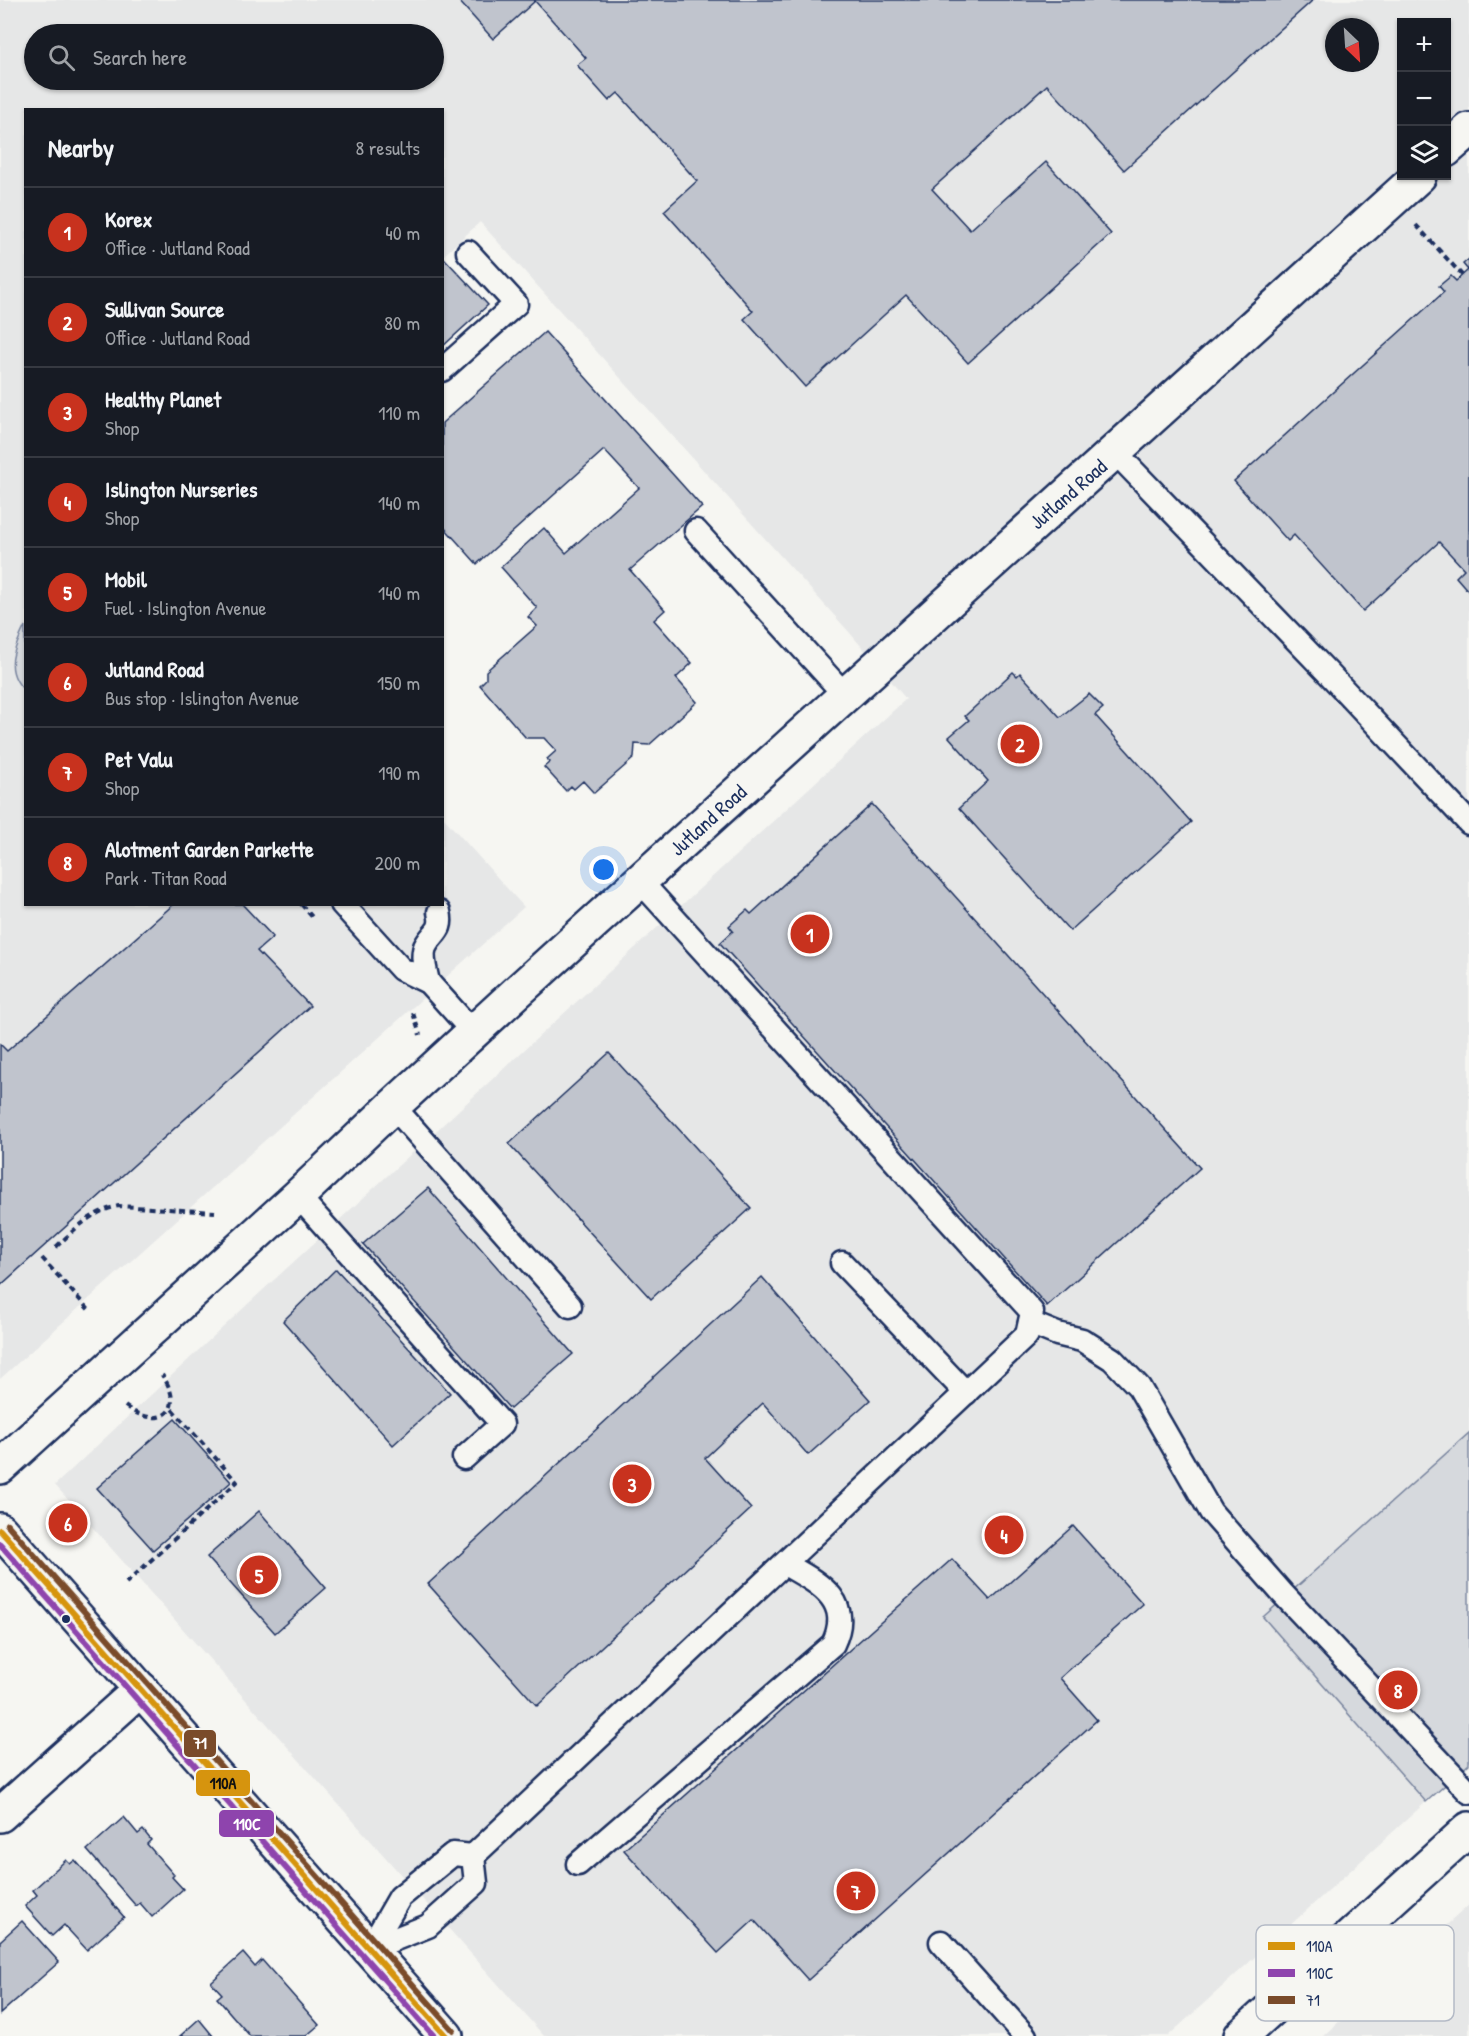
<!DOCTYPE html>
<meta charset="utf-8">
<style>
body{margin:0;font-family:"Patrick Hand",sans-serif;background:#242831;color:#f1f3f6}
.controls{position:absolute;right:18px;top:18px;display:grid;overflow:hidden;border-radius:0px;box-shadow:0 2px 4px #0004}
.controls button{width:54px;height:54px;display:grid;place-items:center;padding:0;border:0;border-bottom:2px solid #363941;background:#171b24;color:#f1f3f6;font:30px sans-serif}
.compass{position:absolute;left:1325px;top:18px;width:54px;height:54px;border-radius:50%;background:#171b24;box-shadow:0 2px 4px #0004;rotate:155deg}
.you{position:absolute;left:604px;top:870px;width:21px;height:21px;margin:-15px;border:4px solid #fff;border-radius:50%;background:#1a73e8;box-shadow:0 0 0 9px #1a73e833}
.badge{display:grid;place-items:center;width:39px;height:39px;border-radius:50%;background:#c8321e;color:#fff;font-size:20px;font-weight:700}
.pin{position:absolute;translate:-50% -50%;border:3px solid #fff;box-shadow:0 2px 6px #0006}
.list{margin:0;padding:0;list-style:none}
h2{display:flex;justify-content:space-between;align-items:center;height:78px;margin:0;padding:0 24px;font-size:26px}
h2 small{font-size:20px;font-weight:400;color:#9ea1a6}
.list li{display:grid;grid-template-columns:39px 1fr auto;gap:18px;align-items:center;box-sizing:border-box;height:90px;padding:0 24px;border-top:2px solid #363941}
.list b{display:block;font-size:22px;white-space:nowrap}
.list p{margin:0;font-size:20px;white-space:nowrap;color:#9ea1a6}
.list em{font-size:20px;font-style:normal;color:#9ea1a6}
.icon{flex:none;width:33px;height:33px;fill:none;stroke:currentColor;stroke-width:2;stroke-linecap:round;stroke-linejoin:round}
.map{position:relative;flex:none;width:1469px;height:2036px;overflow:hidden}
.search{position:absolute;background:#171b24;box-shadow:0 2px 4px #0004;left:24px;top:24px;width:420px;height:66px;display:flex;align-items:center;gap:15px;box-sizing:border-box;padding:0 21px;border-radius:33px;color:#9ea1a6;font-size:22px}
.panel{position:absolute;background:#171b24;box-shadow:0 2px 4px #0004;left:24px;top:108px;width:420px;height:798px;border-radius:0px}
.map>svg:first-child{display:block}
.built{fill:#e6e7e7;fill-rule:evenodd}
.green{fill:#d6d9dd;stroke:#78849e;stroke-width:1.5}
.building{fill:#c0c4cd;stroke:#1b2f5e;stroke-width:1.5}
.lines{fill:none;stroke-linecap:round;stroke-linejoin:round}
.service-casing{stroke:#1b2f5e;stroke-width:27}
.minor-casing{stroke:#1b2f5e;stroke-width:38}
.tertiary-casing{stroke:#1b2f5e;stroke-width:38}
.secondary-casing{stroke:#1b2f5e;stroke-width:38}
.path{stroke:#1b2f5e;stroke-width:4;stroke-dasharray:6 4.5;stroke-linecap:butt}
.service{stroke:#f6f6f2;stroke-width:22}
.minor{stroke:#f6f6f2;stroke-width:33}
.tertiary{stroke:#f6f6f2;stroke-width:33}
.secondary{stroke:#f6f6f2;stroke-width:33}
.bus-1-casing{stroke:#f6f6f2;stroke-width:10}
.bus-2-casing{stroke:#f6f6f2;stroke-width:10}
.bus-3-casing{stroke:#f6f6f2;stroke-width:10}
.bus-1{stroke:#d6940e;stroke-width:6}
.bus-2{stroke:#8e44ad;stroke-width:6}
.bus-3{stroke:#7a4b2a;stroke-width:6}
.bus-dot{fill:#1b2f5e;stroke:#f6f6f2;stroke-width:2}
.labels{text-anchor:middle;dominant-baseline:central;stroke-width:4.5;stroke-linejoin:round;paint-order:stroke}
.street-label{font-size:21px;fill:#1b2f5e;stroke:#f6f6f2}
.key{fill:#f6f6f2;stroke:#b4bac6;stroke-width:1.5}
.key-label{font-size:16px;fill:#1b2f5e}
.line-badge{stroke:#f6f6f2;stroke-width:2}
.badge-label{font-size:16px;text-anchor:middle;font-weight:bold;fill:#fff}
.pale-badge-label{font-size:16px;text-anchor:middle;font-weight:bold;fill:#111}
</style>
<div class="map">
<svg width="1469" height="2036" viewBox="0 0 1469 2036">
<rect width="100%" height="100%" fill="#f6f6f2"/>
<filter id="ink" filterUnits="userSpaceOnUse"><feTurbulence type="fractalNoise" baseFrequency=".0167" numOctaves="2"/><feDisplacementMap in="SourceGraphic" scale="12" xChannelSelector="R" yChannelSelector="G"/><feConvolveMatrix kernelMatrix="1 2 1 2 8 2 1 2 1" color-interpolation-filters="sRGB"/></filter>
<g filter="url(#ink)">
<g class="built">
<path d="M0 0H1469V1433L1263 1617 1426 1802 1168 2036H544L55 1485 250 1302 906 699 850 633 480 222 443 256 442 110H26V904H442L443 817 524 907 0 1379ZM1402 22H1446V176H1402ZM1334 27H1370V63H1334ZM34 34H434V80H34Z"/>
<polygon points="1469,1905 1469,2036 1323,2036"/>
</g>
<g class="green">
<path d="M25 626V691C3 670 14 649 25 626Z"/>
<polygon points="1469,1433 1469,1764 1426,1802 1263,1617"/>
</g>
<g class="building">
<polygon points="458,0 1313,0 1124,170 1047,85 932,189 970,230 1046,162 1111,234 968,363 906,295 805,387 744,319 753,311 664,211 697,181 618,93 609,101 577,65 586,58 535,1 493,39"/>
<polygon points="444,258 488,305 442,347 442,259"/>
<polygon points="1469,259 1469,592 1456,577 1464,569 1439,542 1363,611 1294,535 1288,541 1234,481 1444,292 1439,286 1451,276 1456,281 1468,270 1463,264"/>
<polygon points="545,332 702,507 630,570 665,610 654,620 692,663 676,678 697,702 649,745 635,744 634,758 594,793 583,781 574,789 571,786 566,791 544,767 550,762 547,759 556,751 544,738 526,738 480,685 486,679 486,671 537,626 528,617 537,608 501,567 544,528 566,553 639,488 604,450 477,564 442,525 442,423"/>
<polygon points="1013,672 1017,676 1020,673 1060,717 1089,694 1103,708 1095,715 1191,822 1070,931 959,808 988,781 949,737 969,720 965,716"/>
<polygon points="872,804 1200,1168 1047,1306 720,943 733,931 729,926 747,910 751,914"/>
<polygon points="174,904 242,904 273,937 257,951 310,1006 0,1286 0,1044 7,1051"/>
<polygon points="609,1053 751,1208 651,1299 509,1144"/>
<polygon points="428,1188 573,1354 510,1409 363,1244"/>
<polygon points="336,1269 450,1393 393,1445 283,1321"/>
<polygon points="762,1277 870,1400 808,1455 763,1403 705,1458 751,1509 537,1706 428,1584"/>
<polygon points="175,1419 231,1482 153,1550 97,1488"/>
<polygon points="259,1511 326,1588 275,1633 207,1557"/>
<polygon points="1073,1526 1143,1604 1060,1678 1097,1720 808,1980 754,1920 718,1953 624,1850 952,1559 990,1600"/>
<polygon points="124,1817 138,1834 143,1830 151,1840 147,1844 174,1875 172,1877 183,1889 152,1917 140,1903 136,1906 87,1850"/>
<polygon points="66,1860 70,1864 75,1860 124,1917 87,1950 64,1925 52,1936 25,1906 37,1895 33,1890"/>
<polygon points="22,1921 59,1962 0,2014 0,1941"/>
<polygon points="243,1953 255,1967 262,1960 319,2025 306,2036 250,2036 217,1998 222,1994 211,1982"/>
<polygon points="199,2019 213,2036 180,2036"/>
</g>
<g class="lines">
<g class="service-casing">
<g id="service">
<polyline points="442,370 516,304 468,252"/>
<polyline points="1115,452 1330,675 1469,823"/>
<polyline points="696,531 845,695"/>
<polyline points="342,904 401,969 428,982 473,1032"/>
<path d="M428 982C426 972 421 957 425 947 432 932 444 932 439 912"/>
<polyline points="393,1106 570,1306"/>
<polyline points="298,1196 502,1424 464,1458"/>
<polyline points="842,1263 966,1393"/>
<polyline points="1030,1323 1057,1334 1082,1340 1112,1359 1139,1387 1211,1512 1282,1593 1469,1792"/>
<path d="M578 1864 833 1644C854 1600 818 1583 785 1564"/>
<polyline points="941,1942 1025,2036"/>
<polyline points="370,1949 400,1897 453,1854 473,1856 1027,1335 1032,1312 640,881"/>
<polyline points="370,1949 428,1926 476,1883 473,1856"/>
</g>
</g>
<g class="minor-casing">
<g id="minor">
<polyline points="0,1815 141,1689"/>
<polyline points="1241,2036 1469,1829"/>
</g>
</g>
<g class="tertiary-casing">
<g id="tertiary">
<polyline points="1446,150 1469,130"/>
<polyline points="0,1467 298,1196 393,1106 516,993 1419,176"/>
</g>
</g>
<g class="secondary-casing">
<polyline id="secondary" points="0,1530 446,2036"/>
</g>
<g class="path">
<polyline points="1416,225 1462,275"/>
<polyline points="301,904 313,918"/>
<polyline points="413,1013 420,1035"/>
<path d="M56 1247C75 1229 92 1211 119 1206L215 1212"/>
<polyline points="42,1258 89,1310"/>
<path d="M125 1406C158 1431 188 1412 162 1375"/>
<polyline points="126,1583 237,1482 171,1408"/>
</g>
<use href="#service" class="service"/>
<use href="#minor" class="minor"/>
<use href="#tertiary" class="tertiary"/>
<use href="#secondary" class="secondary"/>
<g class="bus-1-casing">
<polyline id="bus-1" points="0,1530 446,2036"/>
</g>
<g class="bus-2-casing">
<polyline id="bus-2" points="0,1544 434,2036"/>
</g>
<g class="bus-3-casing">
<polyline id="bus-3" points="7,1524 453,2030"/>
</g>
<use href="#bus-1" class="bus-1"/>
<use href="#bus-2" class="bus-2"/>
<use href="#bus-3" class="bus-3"/>
</g>
</g>
<circle class="bus-dot" cx="66" cy="1619" r="5"/>
<g class="labels">
<g class="street-label">
<text transform="translate(1068 494) rotate(-41)">Jutland Road</text>
<text transform="translate(708 820) rotate(-42)">Jutland Road</text>
</g>
</g>
<rect x="1256" y="1925" width="198" height="96" rx="9" class="key"/>
<rect x="1268" y="1942" width="27" height="8" fill="#d6940e"/>
<rect x="1268" y="1969" width="27" height="8" fill="#8e44ad"/>
<rect x="1268" y="1996" width="27" height="8" fill="#7a4b2a"/>
<g class="key-label">
<text x="1306" y="1952">110A</text>
<text x="1306" y="1979">110C</text>
<text x="1306" y="2006">71</text>
</g>
<g class="line-badge">
<rect x="183" y="1729" width="34" height="29" rx="6" fill="#7a4b2a"/>
<rect x="195" y="1769" width="56" height="28" rx="6" fill="#d6940e"/>
<rect x="218" y="1809" width="57" height="29" rx="6" fill="#8e44ad"/>
</g>
<g class="badge-label">
<text x="200" y="1749">71</text>
<text x="247" y="1830">110C</text>
</g>
<g class="pale-badge-label">
<text x="223" y="1789">110A</text>
</g>
</svg>
<div class="controls">
<button>+</button>
<button>−</button>
<button><svg class="icon" aria-label="layers" viewBox="0 0 24 24"><path d="M12 4l9 5-9 5-9-5zM3 14l9 5 9-5"/></svg></button>
</div>
<svg class="compass" viewBox="-18 -18 36 36"><path d="M0-13l5 13h-10z" fill="#e53935"/><path d="M0 13l5-13h-10z" fill="#9ea1a6"/></svg>
<div class="you"></div>
<div class="pin badge" style="left:810px;top:934px">1</div>
<div class="pin badge" style="left:1020px;top:744px">2</div>
<div class="pin badge" style="left:632px;top:1484px">3</div>
<div class="pin badge" style="left:1004px;top:1535px">4</div>
<div class="pin badge" style="left:259px;top:1575px">5</div>
<div class="pin badge" style="left:68px;top:1523px">6</div>
<div class="pin badge" style="left:856px;top:1891px">7</div>
<div class="pin badge" style="left:1398px;top:1690px">8</div>
<div class="search"><svg class="icon" aria-label="search" viewBox="0 0 24 24"><circle cx="10" cy="10" r="6"/><path d="M15 15l6 6"/></svg>Search here</div>
<section class="panel">
<h2>Nearby<small>8 results</small></h2>
<ul class="list">
<li><span class="badge">1</span><div><b>Korex</b><p>Office · Jutland Road</p></div><em>40 m</em></li>
<li><span class="badge">2</span><div><b>Sullivan Source</b><p>Office · Jutland Road</p></div><em>80 m</em></li>
<li><span class="badge">3</span><div><b>Healthy Planet</b><p>Shop</p></div><em>110 m</em></li>
<li><span class="badge">4</span><div><b>Islington Nurseries</b><p>Shop</p></div><em>140 m</em></li>
<li><span class="badge">5</span><div><b>Mobil</b><p>Fuel · Islington Avenue</p></div><em>140 m</em></li>
<li><span class="badge">6</span><div><b>Jutland Road</b><p>Bus stop · Islington Avenue</p></div><em>150 m</em></li>
<li><span class="badge">7</span><div><b>Pet Valu</b><p>Shop</p></div><em>190 m</em></li>
<li><span class="badge">8</span><div><b>Alotment Garden Parkette</b><p>Park · Titan Road</p></div><em>200 m</em></li>
</ul>
</section>
</div>
